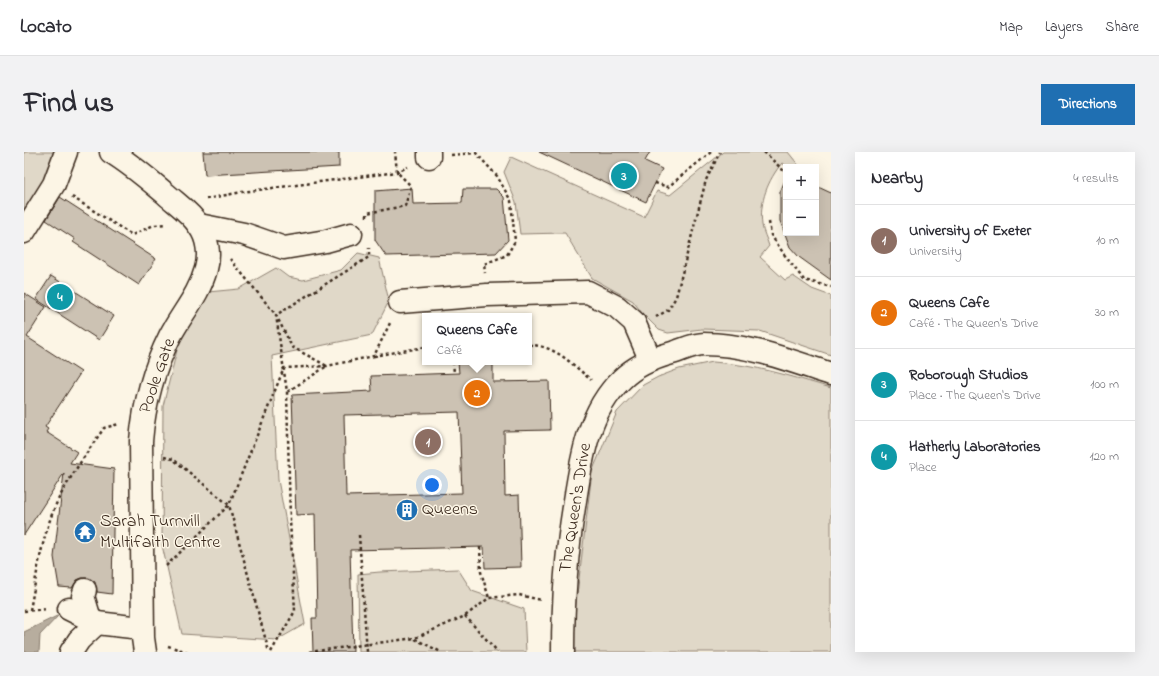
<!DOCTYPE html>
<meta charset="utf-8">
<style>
body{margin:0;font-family:"Indie Flower",sans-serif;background:#f2f2f3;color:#2b2b33}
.controls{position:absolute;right:12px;top:12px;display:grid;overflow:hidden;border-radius:0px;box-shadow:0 4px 16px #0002}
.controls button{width:36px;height:36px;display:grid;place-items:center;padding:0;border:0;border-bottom:1px solid #e1e1e2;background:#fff;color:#2b2b33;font:20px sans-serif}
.you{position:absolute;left:408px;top:333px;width:14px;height:14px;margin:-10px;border:3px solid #fff;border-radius:50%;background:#1a73e8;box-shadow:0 0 0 6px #1a73e833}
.badge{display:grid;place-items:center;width:26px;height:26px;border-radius:50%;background:#1f6fb2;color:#fff;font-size:13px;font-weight:700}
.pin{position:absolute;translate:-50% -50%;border:2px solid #fff;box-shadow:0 1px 4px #0006}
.popup{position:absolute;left:398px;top:161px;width:110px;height:52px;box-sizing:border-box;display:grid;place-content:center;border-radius:0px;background:#fff;filter:drop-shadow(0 1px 3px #0005);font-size:13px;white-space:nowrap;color:#7c7c81}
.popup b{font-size:15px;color:#2b2b33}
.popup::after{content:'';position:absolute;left:50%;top:100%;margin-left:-8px;border:8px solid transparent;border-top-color:#fff}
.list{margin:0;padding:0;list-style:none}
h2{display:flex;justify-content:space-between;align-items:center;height:52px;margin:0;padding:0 16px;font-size:17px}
h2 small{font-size:13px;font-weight:400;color:#7c7c81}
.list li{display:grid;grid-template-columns:26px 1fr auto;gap:12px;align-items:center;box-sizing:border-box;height:72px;padding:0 16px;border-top:1px solid #e1e1e2}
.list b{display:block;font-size:15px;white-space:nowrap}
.list p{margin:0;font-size:13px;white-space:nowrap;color:#7c7c81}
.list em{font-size:13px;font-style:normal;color:#7c7c81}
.map{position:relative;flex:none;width:807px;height:500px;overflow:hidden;border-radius:0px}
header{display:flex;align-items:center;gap:24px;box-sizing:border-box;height:56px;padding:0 20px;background:#fff;border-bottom:1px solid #e1e1e2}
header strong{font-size:19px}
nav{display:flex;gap:22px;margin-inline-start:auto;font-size:14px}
.intro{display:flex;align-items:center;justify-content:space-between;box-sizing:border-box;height:96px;padding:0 24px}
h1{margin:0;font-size:28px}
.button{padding:10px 18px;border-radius:0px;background:#1f6fb2;color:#fff;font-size:14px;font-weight:700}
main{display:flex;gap:24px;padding:0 24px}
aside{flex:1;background:#fff;border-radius:0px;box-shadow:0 4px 16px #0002}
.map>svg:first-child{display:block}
.green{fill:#e0d8c8;stroke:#8e8173}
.water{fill:#b7ad9e;stroke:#85796b}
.building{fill:#ccc2b3;stroke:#3b2a1e;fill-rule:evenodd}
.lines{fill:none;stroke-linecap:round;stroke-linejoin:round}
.minor-casing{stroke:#3b2a1e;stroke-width:25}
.path{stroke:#3b2a1e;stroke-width:2.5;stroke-dasharray:3 3;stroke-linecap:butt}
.minor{stroke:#fcf5e5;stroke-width:22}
.labels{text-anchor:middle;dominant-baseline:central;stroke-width:3;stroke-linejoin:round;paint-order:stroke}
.street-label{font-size:18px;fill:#3b2a1e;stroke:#fcf5e5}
.poi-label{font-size:18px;fill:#3b2a1e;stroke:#fcf5e5;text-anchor:start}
</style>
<header>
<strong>Locato</strong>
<nav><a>Map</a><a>Layers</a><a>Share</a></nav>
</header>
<div class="intro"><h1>Find us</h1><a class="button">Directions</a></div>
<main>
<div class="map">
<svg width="807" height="500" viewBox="0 0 807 500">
<rect width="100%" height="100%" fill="#fcf5e5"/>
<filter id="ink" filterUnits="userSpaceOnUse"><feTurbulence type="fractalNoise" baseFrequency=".025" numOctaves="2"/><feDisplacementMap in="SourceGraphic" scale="8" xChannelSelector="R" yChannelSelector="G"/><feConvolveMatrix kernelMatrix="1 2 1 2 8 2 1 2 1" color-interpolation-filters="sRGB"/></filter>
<g filter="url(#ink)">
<g class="green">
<polygon points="0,0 40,0 10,57 0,59"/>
<path d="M699 0H764L776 15H764L758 11C744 28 735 50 738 73 739 80 743 87 745 94L736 105 761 128 769 124 788 137 807 144V203L736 179 678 177 644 181 635 178 618 161 609 149 568 126 541 81 496 82 492 50 480 20 487 5 620 65 633 39 646 43Z"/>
<polygon points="334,101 355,106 365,149 348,183 248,204 254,328 281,472 253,488 158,482 138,393 139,254 156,186 184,140 215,137 252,116 264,125 279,128 317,118"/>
<path d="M689 210C732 213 766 224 807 236V500H546L568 320 593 260 619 233 634 225 655 217Z"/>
<polygon points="434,417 448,439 500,457 502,500 335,500 334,422 356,420"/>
</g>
<polygon class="water" points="35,463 16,483 15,500 0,500 0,480"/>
<g class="building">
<polygon points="179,0 315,0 315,15 181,23"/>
<polygon points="515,0 626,0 621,9 638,17 622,50"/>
<polygon points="762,26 762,81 792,81 792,34 807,41 807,128 775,105 766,95 756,69 756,40"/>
<polygon points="388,36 389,52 438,51 439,37 472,37 480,45 484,88 472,101 362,104 351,88 351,39"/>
<polygon points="36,45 132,107 115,133 49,90 51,87 22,68"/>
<polygon points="27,124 90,164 75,188 12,147"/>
<polygon points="0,141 22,155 3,185 57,220 21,275 24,277 22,280 53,300 46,311 90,317 88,442 73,440 71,430 65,426 58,426 53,428 48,436 35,435 30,405 40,321 0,383"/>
<path d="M434 210H469V230L525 229 526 278 480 279 481 344 495 343 497 415 461 416 460 395 326 398 329 500H289L288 466H293L291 362 272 363 268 243 348 239 347 224 435 221ZM435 260 438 341 322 344 320 263Z"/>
</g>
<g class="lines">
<g class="minor-casing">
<g id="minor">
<path d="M87 0C107 12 124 27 142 42 153 52 167 61 175 74 184 86 186 103 182 117 175 143 158 161 146 184 130 216 120 253 117 289L119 486 121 500"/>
<polyline points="405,5 405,0"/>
<polyline points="175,73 220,82 260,96 302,89 327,82"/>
<polyline points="0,80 30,32 42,0"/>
<polyline points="376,150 463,143 564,140 593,155 610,170 626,207"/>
<polyline points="61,438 59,444 66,467"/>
<polyline points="45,457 73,471 108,475"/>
<polyline points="47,500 55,488 73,471"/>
<path d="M539 500C539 451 542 404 550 355 557 310 563 260 598 227 612 213 630 206 648 201 658 198 670 192 680 192 724 192 767 209 807 222"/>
</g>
</g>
<g class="path">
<polyline points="740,0 761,20"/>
<polyline points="427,3 452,1 473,24 487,49 491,89 483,103 460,112 461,121"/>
<polyline points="631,31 644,35 687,0"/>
<polyline points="48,45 108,83 130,73 142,72"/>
<polyline points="182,47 218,40 373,20 384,15"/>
<polyline points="343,65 343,61 381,54 387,34 373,20 371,0"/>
<polyline points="745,70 747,83 762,105 780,128 807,135"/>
<polyline points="206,107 252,163 268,195 303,214 263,240"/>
<polyline points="632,165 644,158 652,145 682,28 696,0"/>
<path d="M505 193C531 193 548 212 567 228"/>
<polyline points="350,204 401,195"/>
<polyline points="429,210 430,221"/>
<polyline points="140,305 149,307 205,353 245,500"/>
<polyline points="335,383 343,500"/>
<polyline points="456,395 457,420 465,446"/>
<polyline points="142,414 205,353 260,216 303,214 350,204 366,171"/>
<path d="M6 458C13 422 18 382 34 348 47 323 64 299 80 276L95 272"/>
<polyline points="0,459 23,457"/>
<polyline points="441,464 474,500"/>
<polyline points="391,487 417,500"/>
<polyline points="144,494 163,500"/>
<polyline points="247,500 271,459 266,368 263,240 252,163 345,105 345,96"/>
<polyline points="285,500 391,486 441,464 465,446 495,443 517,448"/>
</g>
<use href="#minor" class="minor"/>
</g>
</g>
<defs>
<g id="building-disc" transform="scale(1.15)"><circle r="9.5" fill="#1f6fb2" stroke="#fcf5e5"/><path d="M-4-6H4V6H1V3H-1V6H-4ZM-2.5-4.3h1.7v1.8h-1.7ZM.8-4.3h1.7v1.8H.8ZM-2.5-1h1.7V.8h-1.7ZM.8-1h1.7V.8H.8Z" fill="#fff"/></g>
<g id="temple-disc" transform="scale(1.15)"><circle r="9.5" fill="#1f6fb2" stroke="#fcf5e5"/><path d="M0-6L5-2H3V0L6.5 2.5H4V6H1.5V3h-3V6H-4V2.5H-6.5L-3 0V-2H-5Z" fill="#fff"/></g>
</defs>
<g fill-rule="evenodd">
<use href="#building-disc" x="383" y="358"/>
<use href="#temple-disc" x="61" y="380"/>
</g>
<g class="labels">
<g class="street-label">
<text transform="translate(134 224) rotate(-71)">Poole Gate</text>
<text transform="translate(552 356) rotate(-81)">The Queen's Drive</text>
</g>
<g class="poi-label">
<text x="398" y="358">Queens</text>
<text x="76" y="370">Sarah Turnvill<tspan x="76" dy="21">Multifaith Centre</tspan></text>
</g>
</g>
</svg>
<div class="controls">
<button>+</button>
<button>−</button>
</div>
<div class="you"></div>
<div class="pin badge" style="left:404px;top:290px;background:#8d6e63">1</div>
<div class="pin badge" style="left:453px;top:241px;background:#e8710a">2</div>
<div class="popup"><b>Queens Cafe</b>Café</div>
<div class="pin badge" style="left:600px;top:24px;background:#0f9aa8">3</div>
<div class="pin badge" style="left:36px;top:145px;background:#0f9aa8">4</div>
</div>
<aside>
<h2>Nearby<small>4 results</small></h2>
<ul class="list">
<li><span class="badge" style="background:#8d6e63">1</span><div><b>University of Exeter</b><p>University</p></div><em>10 m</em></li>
<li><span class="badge" style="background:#e8710a">2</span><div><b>Queens Cafe</b><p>Café · The Queen's Drive</p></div><em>30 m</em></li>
<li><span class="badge" style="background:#0f9aa8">3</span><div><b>Roborough Studios</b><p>Place · The Queen's Drive</p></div><em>100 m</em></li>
<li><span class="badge" style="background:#0f9aa8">4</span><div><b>Hatherly Laboratories</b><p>Place</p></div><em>120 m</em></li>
</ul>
</aside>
</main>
